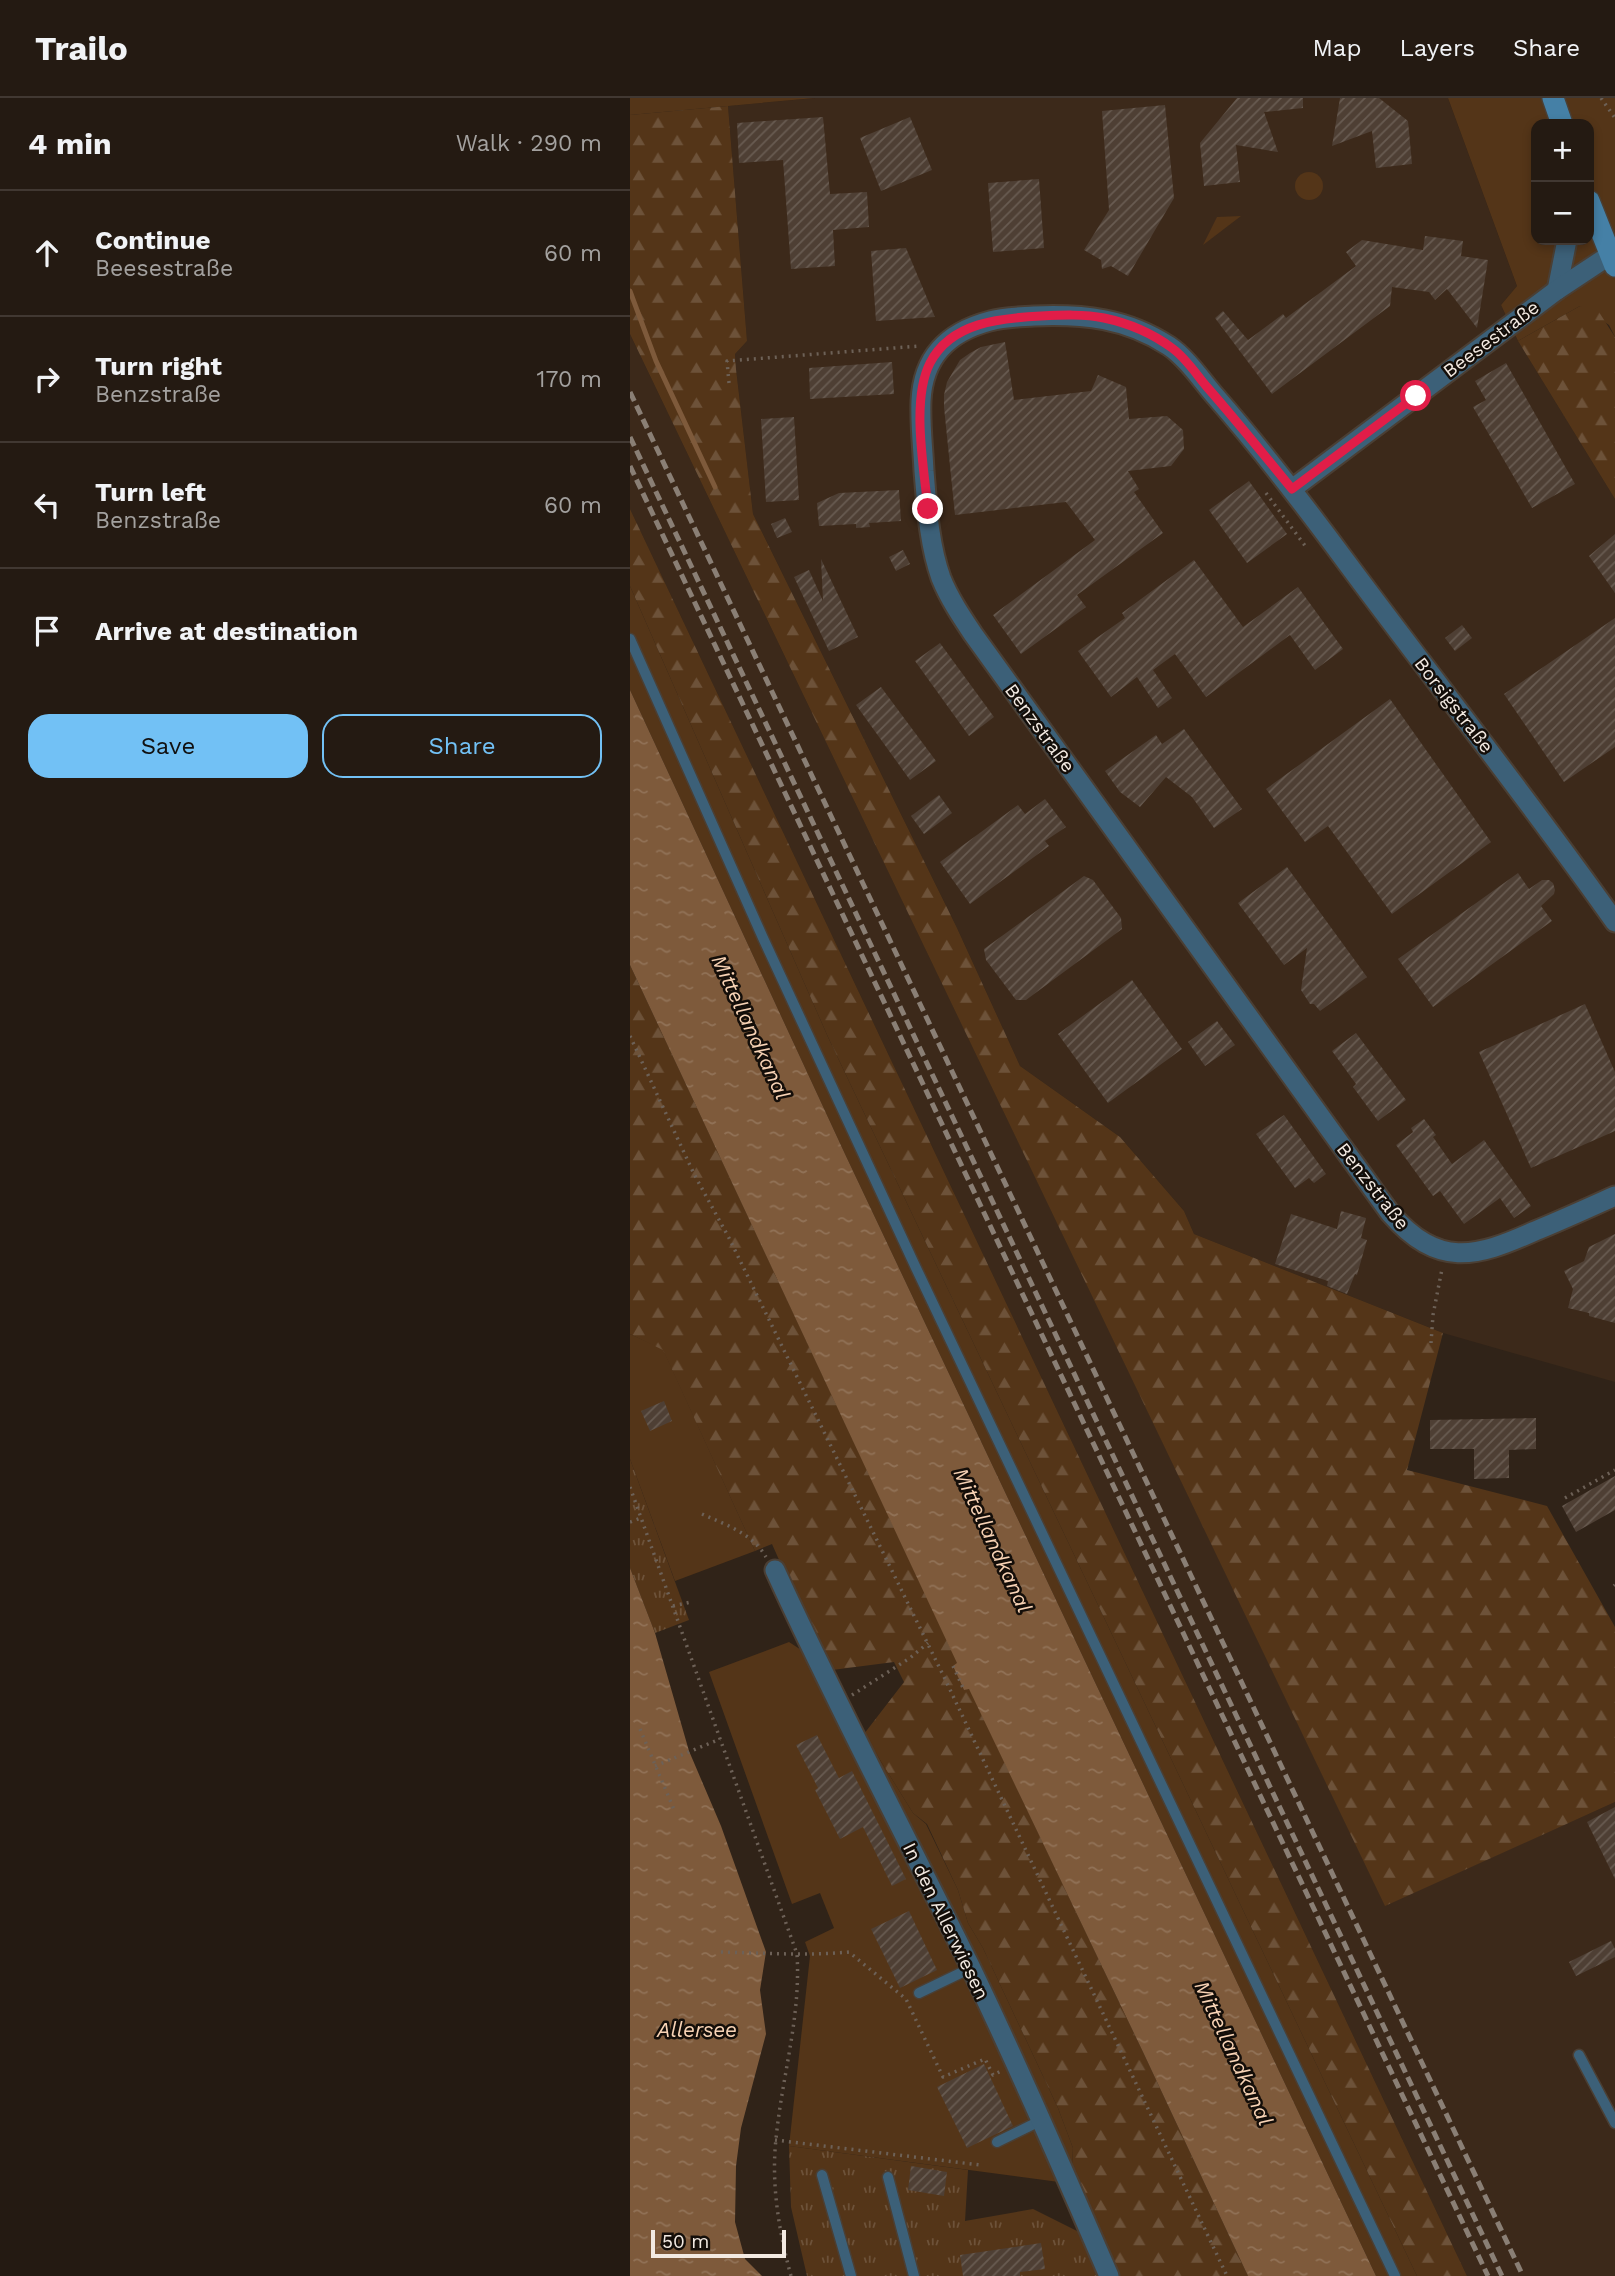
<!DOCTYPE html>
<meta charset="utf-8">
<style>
body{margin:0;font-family:"Work Sans",sans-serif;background:#2c231b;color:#f1f3f6}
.controls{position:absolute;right:21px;top:21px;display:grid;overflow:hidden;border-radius:14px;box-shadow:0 4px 10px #0003}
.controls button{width:63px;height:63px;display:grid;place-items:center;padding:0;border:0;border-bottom:2px solid #413832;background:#241a12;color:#f1f3f6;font:35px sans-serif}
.scale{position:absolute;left:21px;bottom:18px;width:135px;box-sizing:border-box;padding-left:7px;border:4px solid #f3eae2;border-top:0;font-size:19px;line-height:24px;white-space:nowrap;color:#f3eae2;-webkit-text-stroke:5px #140e09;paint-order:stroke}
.stop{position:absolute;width:21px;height:21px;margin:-16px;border:5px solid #e11d48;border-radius:50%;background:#fff}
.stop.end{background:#e11d48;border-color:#fff;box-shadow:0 2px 7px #0008}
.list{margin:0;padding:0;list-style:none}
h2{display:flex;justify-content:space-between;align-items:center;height:91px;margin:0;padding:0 28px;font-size:30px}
h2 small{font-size:23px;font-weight:400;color:#a3a19f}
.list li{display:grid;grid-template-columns:46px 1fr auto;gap:21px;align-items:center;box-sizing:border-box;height:126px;padding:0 28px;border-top:2px solid #413832}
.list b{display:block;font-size:26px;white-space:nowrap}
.list p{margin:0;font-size:23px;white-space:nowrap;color:#a3a19f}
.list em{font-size:23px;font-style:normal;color:#a3a19f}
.actions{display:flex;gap:14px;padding:21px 28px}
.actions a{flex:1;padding:16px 0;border:2px solid #72c1f5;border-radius:21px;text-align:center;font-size:24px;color:#72c1f5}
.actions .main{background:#72c1f5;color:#111}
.icon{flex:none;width:38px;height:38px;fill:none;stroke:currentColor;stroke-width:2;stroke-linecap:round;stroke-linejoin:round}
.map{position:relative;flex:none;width:985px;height:2178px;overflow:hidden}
header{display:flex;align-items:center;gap:42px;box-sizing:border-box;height:98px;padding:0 35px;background:#241a12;border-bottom:2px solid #413832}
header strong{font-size:33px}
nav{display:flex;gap:38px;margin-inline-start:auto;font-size:24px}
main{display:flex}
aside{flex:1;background:#241a12}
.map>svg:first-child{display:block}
.built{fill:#3c291a}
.grass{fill:#543518;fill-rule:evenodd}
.forest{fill:url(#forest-firs)}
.park{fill:url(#park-tufts)}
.water{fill:url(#water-ripples)}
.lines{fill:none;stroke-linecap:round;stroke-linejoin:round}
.stream{stroke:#7e5a3b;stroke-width:5}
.building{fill:url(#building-hatch)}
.lane-casing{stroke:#4b3f34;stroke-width:13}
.street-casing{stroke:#4b3f34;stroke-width:23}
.secondary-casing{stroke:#4b3f34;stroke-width:24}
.path{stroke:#6d6157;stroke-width:3.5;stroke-dasharray:2 5;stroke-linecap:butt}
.lane{stroke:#3c6078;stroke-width:10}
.street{stroke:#3c6078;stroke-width:19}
.secondary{stroke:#4580a6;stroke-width:21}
.rail{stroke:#8a7f75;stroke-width:5;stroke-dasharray:10 5;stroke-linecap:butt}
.route{stroke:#e11d48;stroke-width:9}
.labels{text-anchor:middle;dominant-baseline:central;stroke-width:5;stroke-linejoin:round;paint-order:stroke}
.street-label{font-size:19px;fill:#f3eae2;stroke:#140e09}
.water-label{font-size:21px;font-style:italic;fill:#f8d3b5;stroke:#140e09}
</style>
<header>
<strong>Trailo</strong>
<nav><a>Map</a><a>Layers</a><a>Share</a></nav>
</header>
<main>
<aside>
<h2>4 min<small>Walk · 290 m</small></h2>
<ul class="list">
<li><svg class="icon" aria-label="ahead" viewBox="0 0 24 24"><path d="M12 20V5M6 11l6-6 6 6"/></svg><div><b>Continue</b><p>Beesestraße</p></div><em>60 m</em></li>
<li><svg class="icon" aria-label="right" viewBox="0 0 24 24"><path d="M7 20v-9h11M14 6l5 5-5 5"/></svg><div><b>Turn right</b><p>Benzstraße</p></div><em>170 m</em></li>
<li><svg class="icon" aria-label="left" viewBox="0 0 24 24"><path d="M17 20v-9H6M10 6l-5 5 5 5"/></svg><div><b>Turn left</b><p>Benzstraße</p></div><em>60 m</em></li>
<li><svg class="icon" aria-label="arrive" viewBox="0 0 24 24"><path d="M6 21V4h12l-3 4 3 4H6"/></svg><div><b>Arrive at destination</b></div></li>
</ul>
<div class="actions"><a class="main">Save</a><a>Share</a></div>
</aside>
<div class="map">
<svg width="985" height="2178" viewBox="0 0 985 2178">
<defs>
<pattern id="forest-firs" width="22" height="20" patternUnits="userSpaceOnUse" patternTransform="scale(1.75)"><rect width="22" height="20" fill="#543518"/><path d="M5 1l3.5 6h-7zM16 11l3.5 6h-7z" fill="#6d5239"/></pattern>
<pattern id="park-tufts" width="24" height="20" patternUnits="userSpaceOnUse" patternTransform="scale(1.75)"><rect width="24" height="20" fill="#543518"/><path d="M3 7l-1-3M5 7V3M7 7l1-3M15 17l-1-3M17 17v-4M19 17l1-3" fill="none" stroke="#6d5239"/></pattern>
<pattern id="water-ripples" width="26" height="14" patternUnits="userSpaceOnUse" patternTransform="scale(1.75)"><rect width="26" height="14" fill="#7e5a3b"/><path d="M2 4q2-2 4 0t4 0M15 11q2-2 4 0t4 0" fill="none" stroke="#917257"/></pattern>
<pattern id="building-hatch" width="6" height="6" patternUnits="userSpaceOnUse" patternTransform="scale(1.75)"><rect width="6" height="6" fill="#4e3f34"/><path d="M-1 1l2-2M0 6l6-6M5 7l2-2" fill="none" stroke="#685b51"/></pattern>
</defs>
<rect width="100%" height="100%" fill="#302318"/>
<g class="built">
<polygon points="185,0 818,0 887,188 871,207 888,243 985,401 985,1284 813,1235 564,1136 554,1113 490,1039 390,968 327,830 123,416 106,271 105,256 117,243 98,8"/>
<polygon points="0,236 755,1807 985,1704 985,2178 837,2178 0,411"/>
</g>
<g class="grass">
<polygon points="0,0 185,0 0,17"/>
<path d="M818 0H985V239L979 227 950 208 888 243 871 207 887 188ZM906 26H959V142H906Z"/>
<circle cx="679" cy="88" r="14"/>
<polygon points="611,118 573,147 587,119"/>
<polygon points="0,488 198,939 787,2178 746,2178 215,1056 0,592"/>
<polygon points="0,1236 33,1251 125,1453 45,1483 0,1361"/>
<polygon points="159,1544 202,1572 234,1636 283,1715 296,1726 328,1792 338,1825 353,1850 428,2010 443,2050 440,2106 429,2084 159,2048 180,1858 175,1844 204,1830 190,1795 162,1806 79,1574"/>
</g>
<g class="forest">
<polygon points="98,8 117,243 105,256 106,271 123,416 327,830 390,968 490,1039 554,1113 564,1136 813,1235 777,1372 917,1408 985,1529 985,1704 755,1808 0,236 0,17"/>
<polygon points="950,208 967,211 985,239 985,401 888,243"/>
<polygon points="0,411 837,2178 787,2178 198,939 0,488"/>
<polygon points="0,867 328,1566 323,1568 334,1592 339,1590 513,1954 618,2178 469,2178 440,2106 443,2050 428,2010 353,1850 338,1825 328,1792 297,1726 283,1715 234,1636 274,1584 264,1564 202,1572 171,1511 142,1446 125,1453 33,1252 0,1236"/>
</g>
<g class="park">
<polygon points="0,1361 59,1522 25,1535 0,1470"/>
<polygon points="159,2048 338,2072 335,2123 403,2111 449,2134 469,2178 177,2178 161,2109"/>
</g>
<g class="water">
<polygon points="0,592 215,1056 746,2178 618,2178 513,1954 339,1591 334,1592 323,1568 327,1565 0,867"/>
<polygon points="0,1470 25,1535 59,1653 91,1728 136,1854 130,1892 136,1936 111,2030 106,2068 105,2124 115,2161 132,2178 0,2178"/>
</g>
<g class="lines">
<polyline class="stream" points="0,193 26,263 85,389"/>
</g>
<g class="building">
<polygon points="607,0 673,0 673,10 634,14 648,54 606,47 610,84 574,88 570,45"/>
<polygon points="710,0 749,0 778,23 782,66 746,70 742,33 702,48"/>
<polygon points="535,7 544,100 498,178 481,168 472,171 471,162 454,152 479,112 472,13"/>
<polygon points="193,19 200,96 237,94 239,129 203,132 205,168 161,171 153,62 109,65 107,25"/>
<polygon points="280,19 302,72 251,93 230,40"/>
<polygon points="409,81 414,150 363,154 358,85"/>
<polygon points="795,138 833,143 831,158 858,162 847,230 817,191 805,202 799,194 762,189 760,208 642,296 585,220 593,213 618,242 653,216 656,220 726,168 716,154 732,142 793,152"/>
<polygon points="276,150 305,219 246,223 241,153"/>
<polygon points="375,244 384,302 461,293 468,277 496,289 499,321 537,318 553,332 554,351 541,368 498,373 509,391 504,394 533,435 447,497 456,509 391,556 363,517 465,442 436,404 325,417 314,309 314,297 317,284 330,262 340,255 351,249"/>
<polygon points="262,264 264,296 180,301 179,270"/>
<polygon points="876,265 945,386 902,410 843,309 856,302 845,283"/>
<polygon points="164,319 169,402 136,404 131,321"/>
<polygon points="619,383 657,436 617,465 579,412"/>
<polygon points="269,392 271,423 239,425 240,429 226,430 226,426 189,428 187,405 209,395"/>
<polygon points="155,420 162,434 147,440 141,426"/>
<polygon points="985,436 985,495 959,458"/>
<polygon points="273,452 280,466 266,473 259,459"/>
<polygon points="191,461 228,539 199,553 164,479 179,472 193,503"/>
<polygon points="564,462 613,529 668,489 713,551 685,572 660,537 576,599 545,556 523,572 542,600 528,610 507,579 481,599 448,553 495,520 492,515"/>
<polygon points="985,520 985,649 934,684 874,596"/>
<polygon points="832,527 842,540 825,553 815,540"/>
<polygon points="310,545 364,619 339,638 285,563"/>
<polygon points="251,589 306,663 280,682 226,607"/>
<polygon points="760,601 861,744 762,816 698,728 675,744 636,691"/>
<polygon points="554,631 612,711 584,730 562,699 536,679 510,709 490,694 475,673 526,637 532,646"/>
<polygon points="309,697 322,715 294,736 281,718"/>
<polygon points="415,701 436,729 415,743 419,748 340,806 310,764 388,707 395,716"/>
<polygon points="657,769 737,879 690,913 684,906 680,906 671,892 677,850 654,867 608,805"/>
<polygon points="888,775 899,791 912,782 919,782 923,785 925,792 924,796 911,808 922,823 803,909 768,861"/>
<polygon points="454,778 463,782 491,820 492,831 396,902 386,902 356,862 354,851"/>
<polygon points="502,882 552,951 478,1005 428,936"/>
<polygon points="955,906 985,974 985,1033 901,1070 849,954"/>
<polygon points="587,923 605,947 575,968 558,944"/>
<polygon points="726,935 776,1002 748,1023 723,989 726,986 702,953"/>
<polygon points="654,1017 696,1076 684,1085 679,1080 665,1090 626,1036"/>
<polygon points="794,1021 806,1037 803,1039 822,1066 854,1042 901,1108 884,1120 870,1100 834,1126 810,1093 803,1098 766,1047 783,1034 781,1030"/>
<polygon points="711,1113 736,1120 731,1140 737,1142 727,1177 725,1176 717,1196 697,1188 698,1183 645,1166 661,1116 707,1131"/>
<polygon points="985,1136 985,1225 959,1218 959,1215 938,1210 943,1191 934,1173 954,1163 959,1149"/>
<polygon points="34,1303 42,1323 20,1333 11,1313"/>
<polygon points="906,1320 906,1351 879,1352 879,1380 844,1381 844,1351 800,1351 800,1322"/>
<polygon points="985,1378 985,1412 946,1434 932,1408"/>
<polygon points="187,1637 209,1680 222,1673 276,1781 262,1788 233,1729 210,1741 185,1692 188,1690 166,1647"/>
<polygon points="985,1709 985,1781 957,1724"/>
<polygon points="279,1813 307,1872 270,1890 241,1831"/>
<polygon points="981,1843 985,1851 985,1859 946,1878 939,1864"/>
<polygon points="354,1966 383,2028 337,2050 307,1989"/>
<polygon points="281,2068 317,2074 314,2098 278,2092"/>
<polygon points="411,2145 415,2171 390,2174 390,2178 333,2178 330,2157"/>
</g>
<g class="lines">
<g class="lane-casing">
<g id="lane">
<polyline points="0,541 133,840 286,1170 765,2178"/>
<polyline points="289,1895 341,1870"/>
<polyline points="949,1957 985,2025"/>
<polyline points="367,2044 412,2022"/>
<polyline points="192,2077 221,2178"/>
<polyline points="258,2079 284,2178"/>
</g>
</g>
<g class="street-casing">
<g id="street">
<polyline points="927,192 937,142"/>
<polyline points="662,391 927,192 980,157"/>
<path d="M985 824C899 702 806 585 717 465 675 408 633 353 586 299 572 283 557 260 539 248 496 220 454 216 404 218 389 219 374 219 360 223 318 234 293 259 291 303 290 327 293 350 294 373 297 409 299 446 311 480 319 500 331 518 343 536L760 1115C808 1170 845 1160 905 1133 932 1122 958 1110 985 1098"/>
<path d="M145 1472C206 1606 275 1736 340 1868 389 1970 434 2074 479 2178"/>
</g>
</g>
<g class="secondary-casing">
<g id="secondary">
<polyline points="923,0 932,26"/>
<polyline points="959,103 985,168"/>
</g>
</g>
<g class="path">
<polyline points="971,0 985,20"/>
<polyline points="99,285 97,263 290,248"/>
<polyline points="636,395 676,449"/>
<polyline points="0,938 64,1076 99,1140 315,1581 597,2178"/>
<polyline points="801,1245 803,1217 812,1171"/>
<path d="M0 1389 167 1856C171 1919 152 1978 146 2041 141 2086 149 2134 161 2178"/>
<polyline points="935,1400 985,1372"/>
<path d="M72 1416C96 1427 122 1435 136 1459"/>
<polyline points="0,1424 11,1420"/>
<polyline points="984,1488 985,1487"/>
<polyline points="43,1508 61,1504"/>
<polyline points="323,1568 334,1592"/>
<polyline points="222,1597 280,1560 298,1545"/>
<polyline points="10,1631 45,1714"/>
<polyline points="25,1668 90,1641"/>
<path d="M91 1854C134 1855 177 1858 219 1854L276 1901 313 1979 355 1961 363 1977 371 1973"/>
<polyline points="145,2042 350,2067"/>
</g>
<use href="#lane" class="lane"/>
<use href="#street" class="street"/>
<use href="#secondary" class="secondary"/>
<g class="rail">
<polyline points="0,294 893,2178"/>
<polyline points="0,339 872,2178"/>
<polyline points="0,368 858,2178"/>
</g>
</g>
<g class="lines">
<path class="route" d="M298 411C294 370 281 302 300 265 321 224 371 220 411 218 432 217 454 216 474 220 498 225 523 236 542 250 556 260 566 276 577 289 606 322 634 357 662 391L786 298"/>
</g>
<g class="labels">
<g class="street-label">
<text transform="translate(861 241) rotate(-37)">Beesestraße</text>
<text transform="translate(824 607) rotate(52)">Borsigstraße</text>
<text transform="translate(410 630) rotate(54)">Benzstraße</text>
<text transform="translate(743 1088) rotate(52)">Benzstraße</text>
<text transform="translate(316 1823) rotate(64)">In den Allerwiesen</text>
</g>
<g class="water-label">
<text transform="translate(121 929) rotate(65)">Mittellandkanal</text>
<text transform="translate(363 1442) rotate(65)">Mittellandkanal</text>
<text x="67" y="1931">Allersee</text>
<text transform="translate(604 1955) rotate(65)">Mittellandkanal</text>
</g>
</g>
</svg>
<div class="controls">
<button>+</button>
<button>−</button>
</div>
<div class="scale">50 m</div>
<div class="stop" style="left:786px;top:298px"></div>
<div class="stop end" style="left:298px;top:411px"></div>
</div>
</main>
